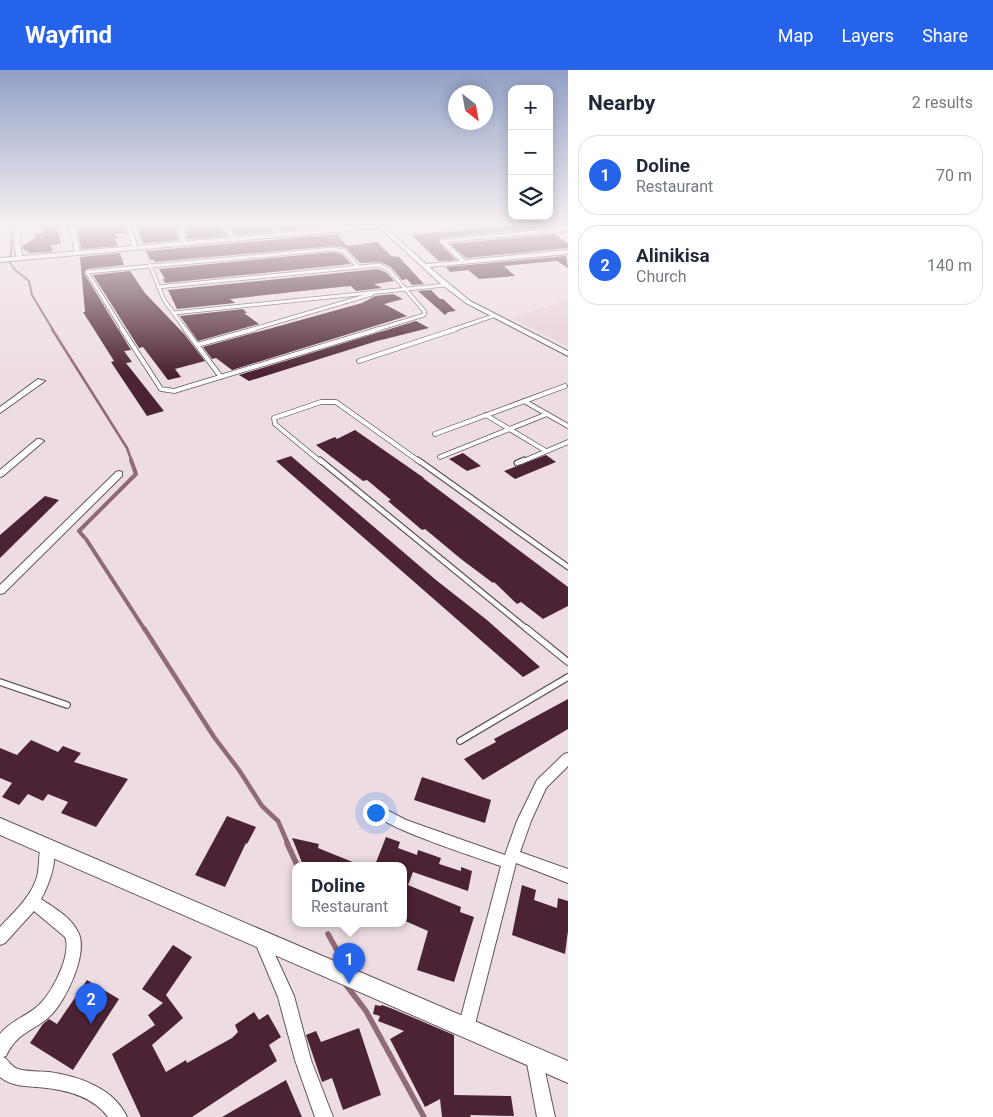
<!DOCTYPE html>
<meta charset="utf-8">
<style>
body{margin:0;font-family:Roboto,sans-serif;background:#f2f2f3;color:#1f2937}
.controls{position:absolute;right:15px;top:15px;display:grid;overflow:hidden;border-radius:10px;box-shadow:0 2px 12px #0003}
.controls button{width:45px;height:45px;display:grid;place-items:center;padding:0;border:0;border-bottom:1px solid #e0e1e3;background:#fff;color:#1f2937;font:25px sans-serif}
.compass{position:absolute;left:448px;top:15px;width:45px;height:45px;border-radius:50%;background:#fff;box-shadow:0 2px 12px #0003;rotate:149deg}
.you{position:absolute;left:375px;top:742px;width:18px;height:18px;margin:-12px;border:4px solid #fff;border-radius:50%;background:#1a73e8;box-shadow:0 0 0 8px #1a73e833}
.badge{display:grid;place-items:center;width:32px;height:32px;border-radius:50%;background:#2563eb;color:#fff;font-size:16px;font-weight:700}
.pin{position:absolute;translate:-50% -41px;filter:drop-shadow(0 1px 2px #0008)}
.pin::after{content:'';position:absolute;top:26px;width:18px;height:15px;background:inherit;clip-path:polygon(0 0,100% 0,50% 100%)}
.popup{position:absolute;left:292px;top:792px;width:115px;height:65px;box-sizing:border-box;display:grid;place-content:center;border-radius:10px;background:#fff;filter:drop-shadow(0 1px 4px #0005);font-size:16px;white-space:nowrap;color:#747a83}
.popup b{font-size:19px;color:#1f2937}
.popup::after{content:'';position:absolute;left:50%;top:100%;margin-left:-10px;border:10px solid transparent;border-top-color:#fff}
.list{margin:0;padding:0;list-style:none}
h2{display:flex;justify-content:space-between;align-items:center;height:65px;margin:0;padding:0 20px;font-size:21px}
h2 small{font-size:16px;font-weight:400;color:#747a83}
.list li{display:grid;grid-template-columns:32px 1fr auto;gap:15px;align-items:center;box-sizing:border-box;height:80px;margin:0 10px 10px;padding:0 10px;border:1px solid #e0e1e3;border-radius:20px}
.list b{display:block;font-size:19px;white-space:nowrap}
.list p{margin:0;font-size:16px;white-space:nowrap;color:#747a83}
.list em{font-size:16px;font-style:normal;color:#747a83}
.icon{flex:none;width:28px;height:28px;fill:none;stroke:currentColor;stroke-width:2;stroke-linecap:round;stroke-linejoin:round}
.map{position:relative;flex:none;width:568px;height:1047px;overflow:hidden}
header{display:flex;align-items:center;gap:30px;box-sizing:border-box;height:70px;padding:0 25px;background:#2563eb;color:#fff}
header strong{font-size:24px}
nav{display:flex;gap:28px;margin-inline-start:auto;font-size:18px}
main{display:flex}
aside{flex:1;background:#fff}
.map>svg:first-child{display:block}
.built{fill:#e7cfd7}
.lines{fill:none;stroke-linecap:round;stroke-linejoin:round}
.stream-far4{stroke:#8f6a78;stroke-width:2}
.stream-far3{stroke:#8f6a78;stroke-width:2.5}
.stream-far2{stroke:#8f6a78;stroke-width:4}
.stream-far1{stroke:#8f6a78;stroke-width:4.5}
.stream{stroke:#8f6a78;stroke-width:5.5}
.building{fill:#4c2334}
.lane-far3-casing{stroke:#63565a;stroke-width:4.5}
.lane-far2-casing{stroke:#63565a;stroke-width:5.5}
.lane-far1-casing{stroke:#63565a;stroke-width:7}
.lane-casing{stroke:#63565a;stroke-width:8}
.street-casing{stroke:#63565a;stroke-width:2}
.secondary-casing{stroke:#63565a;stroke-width:2}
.lane-far3{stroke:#fff;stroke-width:3}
.lane-far2{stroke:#fff;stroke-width:4}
.lane-far1{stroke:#fff;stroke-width:4.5}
.lane{stroke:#fff;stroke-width:5.5}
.street{fill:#fff;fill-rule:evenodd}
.secondary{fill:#fff;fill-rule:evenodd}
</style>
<header>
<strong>Wayfind</strong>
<nav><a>Map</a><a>Layers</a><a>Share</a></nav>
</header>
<main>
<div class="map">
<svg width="568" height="1047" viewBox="0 0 568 1047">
<rect width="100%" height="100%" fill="#eddde3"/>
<polygon class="built" points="568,230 568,276 511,248"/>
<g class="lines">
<g class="stream-far4">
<polyline points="11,187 12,156"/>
<polyline points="9,191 15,200 29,211 32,225 53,260"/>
</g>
<polyline class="stream-far3" points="52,259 127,378 132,392"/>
<g class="stream-far2">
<polyline points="84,467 79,461 136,404 131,390"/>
<polyline points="86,469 145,560"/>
</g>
<polyline class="stream-far1" points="144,558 214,667 239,700 262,736 278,751 288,774"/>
<g class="stream">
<polyline points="287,773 297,795"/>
<polyline points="328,864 343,891"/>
<polyline points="346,915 366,941 424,1047"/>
</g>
</g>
<g class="building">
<polygon points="40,156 57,156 61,174 50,175 53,180 49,182 30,183 23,179 22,176 35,168 34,164 44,163"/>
<polygon points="77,156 123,156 126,164 116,164 118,168 115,169 118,176 81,179"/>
<polygon points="136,156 175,156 178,170 143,173"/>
<polygon points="185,156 220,156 227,166 187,169"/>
<polygon points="230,156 268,156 272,162 236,165"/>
<polygon points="278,156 331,156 281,161"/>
<polygon points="505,156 559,156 440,168 439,173 456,190 439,191 411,165"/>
<polygon points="337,164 347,176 377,172 391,186 399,187 424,214 412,215 407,209 402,210 391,197 380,192 360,193 346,178 334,176 155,192 154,190 150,190 146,181"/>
<polygon points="555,164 568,174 568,178 466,188 450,174"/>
<polygon points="333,182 342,184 351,194 165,213 163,209 165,209 159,199"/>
<polygon points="120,183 124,195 87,199 84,203 131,280 124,281 132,292 126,293 164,341 147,346 111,292 114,291 83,242 85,242 80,187"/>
<polygon points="566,186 568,198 557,191 504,196 515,206 479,209 468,200 450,202 446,197"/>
<polygon points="378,199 387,203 394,211 374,214 382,218 356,221 351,216 330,218 230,229 235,233 177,239 168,220"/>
<polygon points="130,201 145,223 185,265 205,291 175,299 181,307 168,310 143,277 139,278 93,205"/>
<polygon points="431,220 440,229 443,229 456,241 448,242 445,245 418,221"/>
<polygon points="393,224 403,229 384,234 407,246 232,300 216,288 212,289 203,277 362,233 375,226"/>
<polygon points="243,239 247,243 244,243 259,254 198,271 180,246"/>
<polygon points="416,251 429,258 377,271 249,311 239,305"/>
<polygon points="355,360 424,408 423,408 568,517 568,536 543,549 521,532 517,534 494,512 493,513 461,489 425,459 422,460 388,431 391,430 367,410 363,411 316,375 335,367 337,369"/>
<polygon points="463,383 481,396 467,401 449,389"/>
<polygon points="546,385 556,392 515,409 504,401"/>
<polygon points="291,386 436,510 487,550 540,597 523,607 276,391"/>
<polygon points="45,426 59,430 0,488 0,465"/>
<polygon points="568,629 568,659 501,699 483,710 464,689 496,672 494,669"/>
<polygon points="31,670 58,682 63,676 81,683 74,692 128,709 96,757 61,743 68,732 48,724 43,731 28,724 19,735 2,727 12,713 0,708 0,678 17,685"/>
<polygon points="422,707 491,730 485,753 414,730"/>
<polygon points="227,746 256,757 247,774 246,773 225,817 195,805"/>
<polygon points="386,767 400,772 398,778 417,785 418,780 441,788 439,794 461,801 461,797 472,801 468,821 413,802 408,815 461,837 460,842 474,847 454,912 417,900 428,861 403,850 403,795 375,795"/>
<polygon points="292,768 319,774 318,778 360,795 303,795"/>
<polygon points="522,815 536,820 534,830 557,838 558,828 568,831 568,861 565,884 512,865"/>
<polygon points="173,875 192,887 166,925 183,948 152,975 166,1002 186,990 187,993 232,968 238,962 235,955 254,942 259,950 268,944 281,967 269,975 277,991 192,1047 141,1047 112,984 155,955 148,945 163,933 142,919"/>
<polygon points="87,910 119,929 73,1000 30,973 43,954 49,949 57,954"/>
<polygon points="375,935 381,936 382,935 393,939 454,965 454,1025 511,1026 514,1046 470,1045 471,1047 442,1047 440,1029 425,1037 390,969 404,961 378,951 380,946 373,944"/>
<polygon points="359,958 381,1025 343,1040 332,1008 322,1012 306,965 316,961 321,972"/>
<polygon points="286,1010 302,1047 222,1047"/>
</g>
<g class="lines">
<g class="lane-far3-casing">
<g id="lane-far3">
<polyline points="150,195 164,230 186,260"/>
<polyline points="158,217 379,195 389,200 425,242 424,245 375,260"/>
<polyline points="174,243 446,215"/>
<polyline points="123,260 87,202 333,179 344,181 358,197"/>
<polyline points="250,260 372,224"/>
<polyline points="452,260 493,246"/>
</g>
</g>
<g class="lane-far2-casing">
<g id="lane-far2">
<polyline points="122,259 161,319 174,321 379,259"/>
<polyline points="185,259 221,307"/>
<polyline points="197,275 255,259"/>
<polyline points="359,291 456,259"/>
<polyline points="524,331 568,356"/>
<polyline points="486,345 546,381"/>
<polyline points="435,364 565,316"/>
<polyline points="440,387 547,344"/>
<polyline points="321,392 275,354 274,348 321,332 336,332 420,392"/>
<polyline points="521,392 568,372"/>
</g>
</g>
<g class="lane-far1-casing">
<g id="lane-far1">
<polyline points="320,390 528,560"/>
<polyline points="418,390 568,497"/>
<polyline points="517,393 524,390"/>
</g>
</g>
<g class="lane-casing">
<g id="lane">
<polyline points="526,558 568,592"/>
<polyline points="0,612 67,635"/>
<polyline points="460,671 568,607"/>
</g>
</g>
<g class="street-casing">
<g id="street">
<polygon points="15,156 21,156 20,175 23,188 20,190 17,188 14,175"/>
<polygon points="69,156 75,156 80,184 75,183"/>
<polygon points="125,156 131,156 138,179 133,178"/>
<polygon points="177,156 183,156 186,175 181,174"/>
<polygon points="222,156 228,156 237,170 233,170"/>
<polygon points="270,156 276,156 282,166 278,166"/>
<polygon points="378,156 384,156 426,194 460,191 440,172 440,170 568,157 568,161 446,172 465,190 568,180 568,184 429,197 470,231 568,281 568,286 466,233 441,214"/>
<polygon points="38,309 45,311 0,343 0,337"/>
<polygon points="37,369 40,369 44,371 3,406 0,407 0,400"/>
<polygon points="119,401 122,402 122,406 4,523 0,524 0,515 116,402"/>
<path d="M568 683V696L546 718 531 751 520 782 568 799V813L516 793 474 958 472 964 466 966 460 964 458 958 501 796C481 789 381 757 375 743L376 739 381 737 406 750 505 785 517 751 537 710 564 684Z"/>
<path d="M47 771 52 773C59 788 49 815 41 829 54 838 71 847 78 862 89 882 66 931 50 946 33 962 18 961 6 986L3 987C9 990 11 997 18 999 27 1002 39 1001 49 1002 78 1006 114 1018 127 1047H108C92 1025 63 1019 37 1017 24 1016 11 1016 0 1007V964C11 950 28 946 40 934 53 921 72 884 65 867L34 841 5 873 0 875V857C14 842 31 827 37 807 40 796 38 783 42 773Z"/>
<polygon points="261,863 266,865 294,926 311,990 333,1047 315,1047 295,990 278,927 254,870 256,865"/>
<polygon points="534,980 540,982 542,988 555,1047 537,1047 526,988 528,982"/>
</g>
</g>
<g class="secondary-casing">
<g id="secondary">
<polygon points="357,156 383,156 380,158 0,192 0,188"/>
<polygon points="0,748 568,991 568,1013 0,765"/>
</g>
</g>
<use href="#lane-far3" class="lane-far3"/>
<use href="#lane-far2" class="lane-far2"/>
<use href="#lane-far1" class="lane-far1"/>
<use href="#lane" class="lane"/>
<use href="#street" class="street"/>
<use href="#secondary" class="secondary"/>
</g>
<linearGradient id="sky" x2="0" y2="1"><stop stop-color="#92a0c6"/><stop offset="0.51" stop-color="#f7f0f2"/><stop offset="1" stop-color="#f7f0f2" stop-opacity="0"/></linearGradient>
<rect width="568" height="303" fill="url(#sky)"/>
</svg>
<div class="controls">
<button>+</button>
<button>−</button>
<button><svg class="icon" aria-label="layers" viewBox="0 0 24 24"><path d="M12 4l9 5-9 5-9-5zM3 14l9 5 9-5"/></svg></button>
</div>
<svg class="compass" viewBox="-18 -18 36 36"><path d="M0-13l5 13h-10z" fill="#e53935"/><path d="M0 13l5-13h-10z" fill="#747a83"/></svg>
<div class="you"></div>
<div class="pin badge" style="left:349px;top:914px">1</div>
<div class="popup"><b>Doline</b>Restaurant</div>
<div class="pin badge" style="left:91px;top:954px">2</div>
</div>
<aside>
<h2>Nearby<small>2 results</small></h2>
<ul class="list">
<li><span class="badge">1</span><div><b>Doline</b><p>Restaurant</p></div><em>70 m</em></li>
<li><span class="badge">2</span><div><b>Alinikisa</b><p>Church</p></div><em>140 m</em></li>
</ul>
</aside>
</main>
